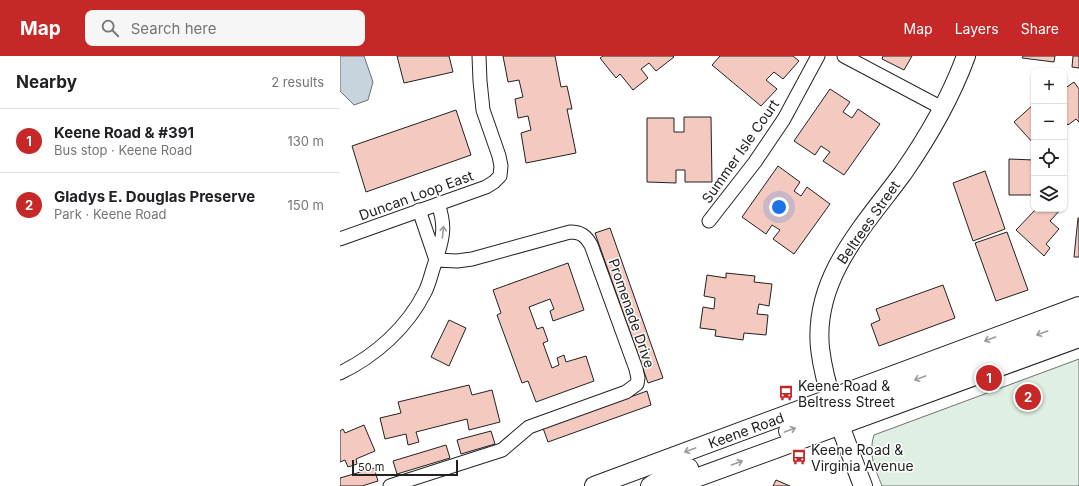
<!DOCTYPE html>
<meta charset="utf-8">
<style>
body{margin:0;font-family:Inter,sans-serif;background:#f6f6f6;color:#202124}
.controls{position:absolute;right:12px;top:12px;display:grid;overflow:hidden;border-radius:8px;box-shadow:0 1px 3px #0004}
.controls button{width:36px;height:36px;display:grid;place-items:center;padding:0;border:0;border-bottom:1px solid #e0e0e0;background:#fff;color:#202124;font:20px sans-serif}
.scale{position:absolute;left:12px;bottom:10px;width:106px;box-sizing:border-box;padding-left:4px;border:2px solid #222;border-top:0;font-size:11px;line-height:14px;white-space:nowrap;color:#222;-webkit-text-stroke:3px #fff;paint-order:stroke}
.you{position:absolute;left:439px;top:151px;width:14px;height:14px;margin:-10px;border:3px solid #fff;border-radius:50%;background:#1a73e8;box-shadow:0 0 0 6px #1a73e833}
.badge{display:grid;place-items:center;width:26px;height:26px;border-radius:50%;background:#c62828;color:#fff;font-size:13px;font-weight:700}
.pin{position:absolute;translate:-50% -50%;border:2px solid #fff;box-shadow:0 1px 4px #0006}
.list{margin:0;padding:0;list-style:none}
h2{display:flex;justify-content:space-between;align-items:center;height:52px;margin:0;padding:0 16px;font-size:17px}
h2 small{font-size:13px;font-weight:400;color:#757577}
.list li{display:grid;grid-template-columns:26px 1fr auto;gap:12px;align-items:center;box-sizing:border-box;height:64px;padding:0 16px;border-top:1px solid #e0e0e0}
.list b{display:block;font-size:15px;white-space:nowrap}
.list p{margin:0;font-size:13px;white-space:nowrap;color:#757577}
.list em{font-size:13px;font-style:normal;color:#757577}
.icon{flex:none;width:22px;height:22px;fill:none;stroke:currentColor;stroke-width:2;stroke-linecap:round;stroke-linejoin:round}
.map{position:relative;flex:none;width:739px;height:430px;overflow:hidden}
header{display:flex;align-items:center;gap:24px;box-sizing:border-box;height:56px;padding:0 20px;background:#c62828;color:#fff}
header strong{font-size:19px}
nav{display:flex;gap:22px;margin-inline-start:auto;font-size:14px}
.search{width:280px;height:36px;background:#f6f6f6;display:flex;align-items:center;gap:10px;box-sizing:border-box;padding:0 14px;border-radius:8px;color:#757577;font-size:15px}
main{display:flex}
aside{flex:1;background:#fff}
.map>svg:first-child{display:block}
.green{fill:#e0efe3;stroke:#6f6f6f}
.water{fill:#c7d3dd;stroke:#6f6f6f}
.building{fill:#f3c9c0;stroke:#222}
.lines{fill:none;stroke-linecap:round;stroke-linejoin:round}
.street-casing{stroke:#222;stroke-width:15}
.secondary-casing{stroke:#222;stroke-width:20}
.street{stroke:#fff;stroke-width:13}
.secondary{stroke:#fff;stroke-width:18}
.oneway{stroke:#9c9c9c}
.labels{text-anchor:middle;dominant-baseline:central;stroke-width:3;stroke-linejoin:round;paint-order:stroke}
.street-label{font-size:14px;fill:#222;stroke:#fff}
.poi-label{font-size:14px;fill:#222;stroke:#fff;text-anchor:start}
</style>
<header>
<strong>Map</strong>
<div class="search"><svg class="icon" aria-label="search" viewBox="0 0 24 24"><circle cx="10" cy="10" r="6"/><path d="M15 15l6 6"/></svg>Search here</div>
<nav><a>Map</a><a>Layers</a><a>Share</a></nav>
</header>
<main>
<aside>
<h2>Nearby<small>2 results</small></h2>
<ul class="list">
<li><span class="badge">1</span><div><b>Keene Road &amp; #391</b><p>Bus stop · Keene Road</p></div><em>130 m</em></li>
<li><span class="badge">2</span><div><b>Gladys E. Douglas Preserve</b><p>Park · Keene Road</p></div><em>150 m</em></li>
</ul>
</aside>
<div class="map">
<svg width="739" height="430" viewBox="0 0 739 430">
<rect width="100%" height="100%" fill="#fff"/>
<path class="green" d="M739 303V430H542C535 412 528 399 534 379Z"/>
<polygon class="water" points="0,0 24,0 33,26 28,44 14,49 0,35"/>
<g class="building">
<polygon points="57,0 109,0 113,16 64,27"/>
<polygon points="163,0 215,0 221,31 227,30 232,53 227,53 236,97 186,107 181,77 191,74 188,60 178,62 175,43 183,41 179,24 168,26"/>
<polygon points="263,0 333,0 334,1 316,15 309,7 301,13 308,22 293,34 280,18 276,22 260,2"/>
<polygon points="380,0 453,0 459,5 443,23 434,16 426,24 437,33 421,50 372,9"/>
<polygon points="543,0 572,0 564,14 542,3"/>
<polygon points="683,0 715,0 714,6 682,2"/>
<polygon points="733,0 739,0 739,12 732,11"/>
<polygon points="734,26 739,33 739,66 736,63 728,69 724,64 724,33"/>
<polygon points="490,33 510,46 503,56 512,62 518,53 540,68 504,119 483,105 490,96 481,90 475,99 454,85"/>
<polygon points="694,48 694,88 674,66"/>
<polygon points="116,54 131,99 26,136 12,90"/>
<polygon points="344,61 371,61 372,126 345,126 345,114 336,114 336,127 307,126 307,62 334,62 334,76 344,76"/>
<polygon points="669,103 694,104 694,139 669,139"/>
<polygon points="438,110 460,126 454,135 461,140 467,131 490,148 454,198 433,183 440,174 432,169 426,178 402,161"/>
<polygon points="645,115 665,173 633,185 613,127"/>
<polygon points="696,153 721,153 710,165 719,173 706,188 710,192 704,200 676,174"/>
<polygon points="738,162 739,162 739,201 734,201"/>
<polygon points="270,172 323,322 308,327 255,177"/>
<polygon points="667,176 688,234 656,245 635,187"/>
<polygon points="228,207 244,254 213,265 210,255 214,253 210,243 189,251 197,273 203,271 208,285 203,287 212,312 219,309 217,302 224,299 226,306 246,300 254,325 196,346 188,325 182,327 157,259 161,257 153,234"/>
<polygon points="386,217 415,220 414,226 432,228 429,250 419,248 417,258 428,259 426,279 404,277 403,284 375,280 376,274 360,272 363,251 374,253 375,242 364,240 367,219 386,222"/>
<polygon points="603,229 615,262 539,290 531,268 540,264 536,253"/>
<polygon points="109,264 126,272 109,310 91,301"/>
<polygon points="129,329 132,339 152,334 160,366 129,374 127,363 76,376 79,386 68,389 66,378 45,383 40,362 61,357 58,346"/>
<polygon points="307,335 311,349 208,386 203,372"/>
<polygon points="24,369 35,395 16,403 17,408 8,411 5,404 0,406 0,375 3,373 5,377"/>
<polygon points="151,375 155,388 121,398 117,384"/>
<polygon points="106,389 110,402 57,418 53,405"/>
<polygon points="34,412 38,425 22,430 0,430 0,422"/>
<polygon points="436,424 450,430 433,430"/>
</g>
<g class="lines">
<g class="street-casing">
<g id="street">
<polyline points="504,0 602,52"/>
<path d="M79 154 96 204C103 182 106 170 98 148"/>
<polyline points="369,165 415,106 444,63 478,0"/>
<polyline points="0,183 146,131 154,126 160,120 161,110 159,100 143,54 140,25 139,0"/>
<path d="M0 317C35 300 67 272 85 236 90 226 92 214 96 204L117 205 132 203 230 176C241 176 246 180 251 189L296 313 298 322 297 328 286 336 189 371 162 394 50 430"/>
</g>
</g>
<g class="secondary-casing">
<g id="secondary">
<path d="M500 369C507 355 512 350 526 342L739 264"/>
<path d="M448 375C461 370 478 366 487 354 489 350 490 346 492 342"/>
<polyline points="254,430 739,250"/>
<polyline points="310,430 324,421 349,412"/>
<polyline points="334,430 739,282"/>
<path d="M523 430C507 388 485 336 480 292 473 221 525 169 563 117 588 81 611 41 626 0"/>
</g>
</g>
<use href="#street" class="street"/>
<use href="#secondary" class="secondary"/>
</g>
<defs><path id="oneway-shaft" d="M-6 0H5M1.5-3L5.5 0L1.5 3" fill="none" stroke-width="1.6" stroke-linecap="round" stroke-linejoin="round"/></defs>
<g class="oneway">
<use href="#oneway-shaft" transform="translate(103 176) rotate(-83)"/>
<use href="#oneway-shaft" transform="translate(702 277) rotate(160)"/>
<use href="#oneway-shaft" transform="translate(650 283) rotate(160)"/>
<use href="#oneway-shaft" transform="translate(580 322) rotate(160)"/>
<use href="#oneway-shaft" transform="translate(450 374) rotate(-20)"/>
<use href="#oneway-shaft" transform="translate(350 394) rotate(160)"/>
<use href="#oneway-shaft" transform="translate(397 407) rotate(-20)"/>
</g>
<defs>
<g id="bus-bare" transform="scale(1.2)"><path d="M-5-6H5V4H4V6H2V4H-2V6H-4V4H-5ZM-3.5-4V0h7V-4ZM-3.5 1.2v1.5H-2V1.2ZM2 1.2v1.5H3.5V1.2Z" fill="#c62828" stroke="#fff" stroke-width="2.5" paint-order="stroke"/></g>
</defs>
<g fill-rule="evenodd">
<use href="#bus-bare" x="446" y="337"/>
<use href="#bus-bare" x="459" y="401"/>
</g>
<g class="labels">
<g class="street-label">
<text transform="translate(400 95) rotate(-55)">Summer Isle Court</text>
<text transform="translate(76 139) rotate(-20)">Duncan Loop East</text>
<text transform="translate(528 166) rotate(-55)">Beltrees Street</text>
<text transform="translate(292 257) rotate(71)">Promenade Drive</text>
<text transform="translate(406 374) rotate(-20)">Keene Road</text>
</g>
<g class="poi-label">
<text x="458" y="329">Keene Road &amp;<tspan x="458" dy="16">Beltress Street</tspan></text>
<text x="471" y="393">Keene Road &amp;<tspan x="471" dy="16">Virginia Avenue</tspan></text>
</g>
</g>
</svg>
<div class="controls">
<button>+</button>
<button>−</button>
<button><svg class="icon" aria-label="locate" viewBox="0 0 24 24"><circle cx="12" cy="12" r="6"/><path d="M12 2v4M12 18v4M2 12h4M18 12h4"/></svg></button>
<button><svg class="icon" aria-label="layers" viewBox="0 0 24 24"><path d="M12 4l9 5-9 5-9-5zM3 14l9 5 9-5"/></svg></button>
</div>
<div class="scale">50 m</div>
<div class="you"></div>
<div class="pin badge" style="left:649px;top:322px">1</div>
<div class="pin badge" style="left:688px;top:341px">2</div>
</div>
</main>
